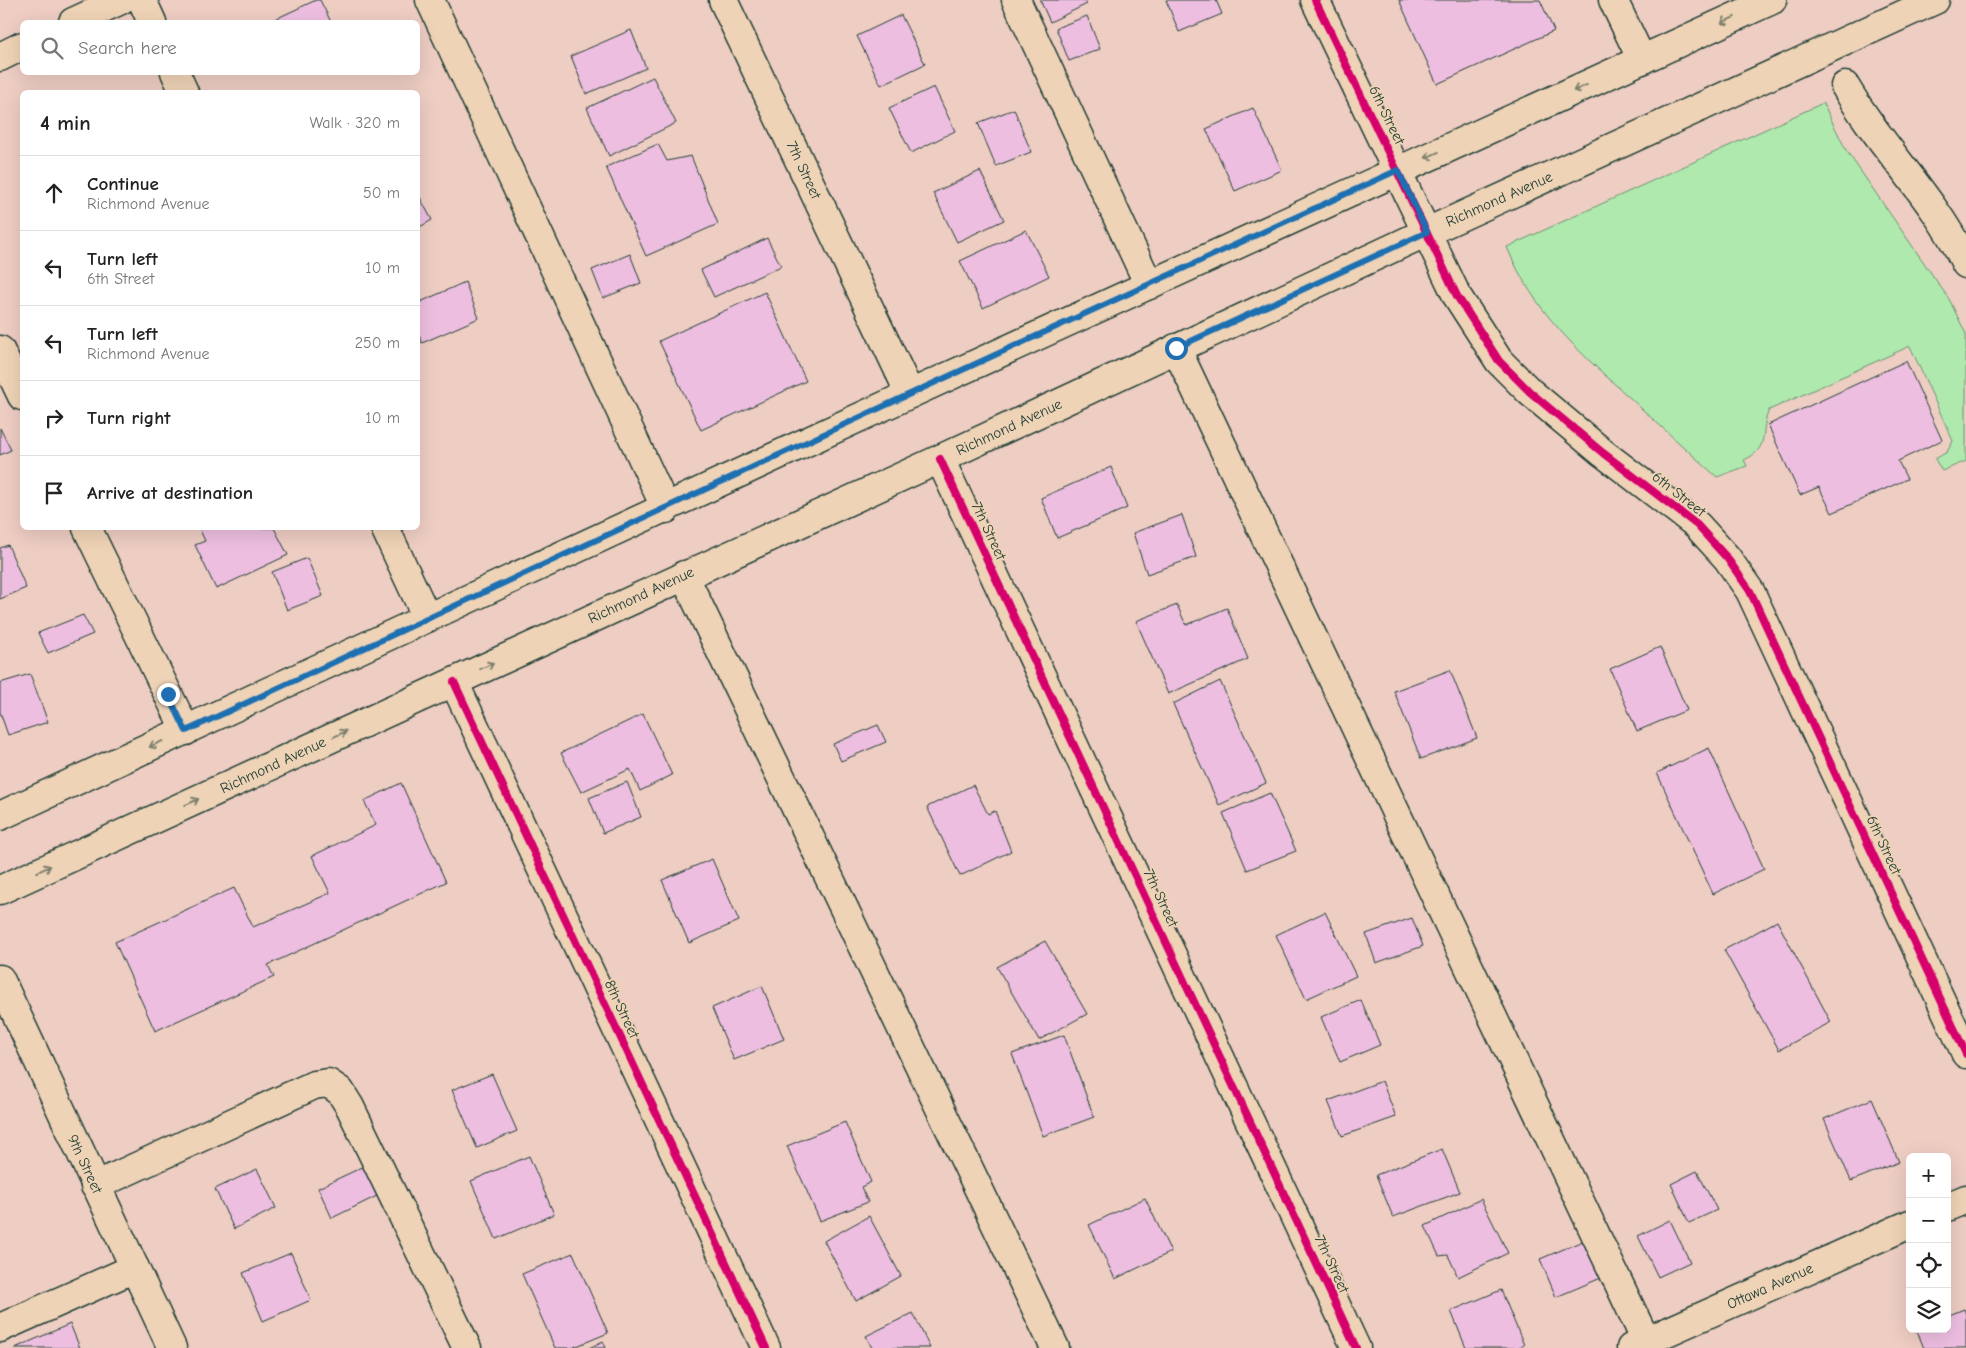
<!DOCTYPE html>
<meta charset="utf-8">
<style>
body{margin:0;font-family:"Comic Neue",sans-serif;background:#f2f2f2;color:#222}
.controls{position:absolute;right:15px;bottom:15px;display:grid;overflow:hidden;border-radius:8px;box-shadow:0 5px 20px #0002}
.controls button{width:45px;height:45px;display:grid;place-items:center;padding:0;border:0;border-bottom:1px solid #e0e0e0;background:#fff;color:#222;font:25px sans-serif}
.stop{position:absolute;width:15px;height:15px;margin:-11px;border:4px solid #1f6fb2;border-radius:50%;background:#fff}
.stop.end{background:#1f6fb2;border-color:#fff;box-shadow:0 1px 5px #0008}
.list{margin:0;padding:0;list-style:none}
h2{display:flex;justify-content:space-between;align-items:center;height:65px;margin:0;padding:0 20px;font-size:21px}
h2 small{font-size:16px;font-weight:400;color:#767676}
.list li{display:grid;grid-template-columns:32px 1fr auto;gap:15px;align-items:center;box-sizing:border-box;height:75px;padding:0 20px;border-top:1px solid #e0e0e0}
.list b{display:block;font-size:19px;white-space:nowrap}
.list p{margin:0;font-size:16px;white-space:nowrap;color:#767676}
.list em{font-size:16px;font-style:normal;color:#767676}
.icon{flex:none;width:28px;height:28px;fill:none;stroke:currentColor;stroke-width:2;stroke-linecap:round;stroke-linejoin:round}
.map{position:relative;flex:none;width:1966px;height:1348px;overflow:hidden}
.search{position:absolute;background:#fff;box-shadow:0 5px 20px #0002;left:20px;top:20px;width:400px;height:55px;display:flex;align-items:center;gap:12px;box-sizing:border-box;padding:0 18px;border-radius:8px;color:#767676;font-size:19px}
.panel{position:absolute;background:#fff;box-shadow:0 5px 20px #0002;left:20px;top:90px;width:400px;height:440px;border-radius:8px}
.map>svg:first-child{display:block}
.green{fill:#afe9ad;stroke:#679370}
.building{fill:#edbee0;stroke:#1f3d34}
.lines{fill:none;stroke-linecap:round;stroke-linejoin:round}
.minor-casing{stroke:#1f3d34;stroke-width:31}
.major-casing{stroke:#1f3d34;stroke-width:31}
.minor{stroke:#efd3b6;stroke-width:28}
.major{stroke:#efd3b6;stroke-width:28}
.cycleway-casing{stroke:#efd3b6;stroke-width:11}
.cycleway{stroke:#d6006c;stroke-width:8}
.oneway{stroke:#7d806e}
.route{stroke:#1f6fb2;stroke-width:6}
.labels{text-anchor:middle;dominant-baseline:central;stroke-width:4;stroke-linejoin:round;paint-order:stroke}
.street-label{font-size:15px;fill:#1f3d34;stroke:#efd3b6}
</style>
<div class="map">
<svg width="1966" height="1348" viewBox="0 0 1966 1348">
<rect width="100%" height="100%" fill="#eecdc3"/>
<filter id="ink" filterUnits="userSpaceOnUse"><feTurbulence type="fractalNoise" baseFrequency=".02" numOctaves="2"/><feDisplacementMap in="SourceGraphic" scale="10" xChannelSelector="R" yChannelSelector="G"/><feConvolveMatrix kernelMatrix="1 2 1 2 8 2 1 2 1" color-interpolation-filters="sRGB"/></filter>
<g filter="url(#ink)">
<path class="green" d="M1823 103 1846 150 1949 299 1966 334V461L1942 471 1935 459 1947 452 1953 441 1910 346 1769 410C1759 432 1771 448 1744 460L1747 466 1717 477C1688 451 1658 424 1629 397 1578 351 1534 312 1507 247Z"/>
<g class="building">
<polygon points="316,0 320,0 331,22 269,22"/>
<polygon points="1040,0 1085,0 1087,4 1050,22"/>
<polygon points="1166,0 1216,0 1222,14 1179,32"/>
<polygon points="1399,0 1540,0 1554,31 1437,84"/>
<polygon points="901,15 925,64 881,85 857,36"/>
<polygon points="1087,16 1100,49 1069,61 1056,28"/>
<polygon points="631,30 646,68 586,94 571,56"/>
<polygon points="653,77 676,123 609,156 587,108"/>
<polygon points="934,87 955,131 911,153 889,108"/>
<polygon points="1253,108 1282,170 1235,191 1206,129"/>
<polygon points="1014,109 1031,152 996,166 978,123"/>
<polygon points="658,144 667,161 691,156 718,224 646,256 606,167"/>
<polygon points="980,171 1004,220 957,242 933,193"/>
<polygon points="418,194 432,220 418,228"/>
<polygon points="1026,230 1049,276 983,308 960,261"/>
<polygon points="767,238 781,266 714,297 701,270"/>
<polygon points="630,254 641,283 603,298 592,270"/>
<polygon points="465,282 479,318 422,343 418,333 418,303"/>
<polygon points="765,292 806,381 701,430 659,341"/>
<polygon points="1906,361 1942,440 1898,461 1907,479 1832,513 1819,487 1800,495 1768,425"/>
<polygon points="0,428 11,450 0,455"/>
<polygon points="1111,467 1127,508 1057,538 1041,498"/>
<polygon points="1182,515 1196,557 1147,574 1133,533"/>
<polygon points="199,528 274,528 288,555 216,589 195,545 205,541"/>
<polygon points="8,545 26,588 0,599 0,548"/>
<polygon points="307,558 323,596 287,610 272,572"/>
<polygon points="1177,605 1186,625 1227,608 1248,659 1168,694 1136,621"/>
<polygon points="83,615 93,634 48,653 38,633"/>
<polygon points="1660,647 1687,710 1637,731 1610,669"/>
<polygon points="1450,670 1477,738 1421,759 1394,691"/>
<polygon points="30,674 48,722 8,735 0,712 0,683"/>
<polygon points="1220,681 1266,783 1219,805 1173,704"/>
<polygon points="643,714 672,775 640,791 630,769 581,792 561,753"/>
<polygon points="878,725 886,742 841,761 833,744"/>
<polygon points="1709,748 1764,869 1713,894 1657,773"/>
<polygon points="627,782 641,817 603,833 589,798"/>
<polygon points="401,783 446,882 268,965 274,977 155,1031 115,942 234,888 253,927 330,893 312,856 376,825 364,801"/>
<polygon points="973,785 988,814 995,811 1011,851 960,876 927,807"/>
<polygon points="1270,793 1296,851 1247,870 1223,813"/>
<polygon points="712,859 739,921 689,943 662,880"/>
<polygon points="1325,912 1356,976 1306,999 1276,935"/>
<polygon points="1412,918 1423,946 1376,963 1366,934"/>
<polygon points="1777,921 1831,1022 1779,1050 1724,950"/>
<polygon points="1045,941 1087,1014 1039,1040 997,967"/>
<polygon points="762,986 784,1039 734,1060 712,1008"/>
<polygon points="1361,1000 1380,1045 1340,1062 1321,1017"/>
<polygon points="1064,1035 1094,1117 1043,1136 1012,1054"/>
<polygon points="492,1074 517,1131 477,1148 452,1090"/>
<polygon points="1382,1081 1396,1117 1342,1136 1328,1101"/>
<polygon points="1872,1099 1899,1162 1851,1181 1824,1119"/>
<polygon points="845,1122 871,1182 861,1187 868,1202 820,1221 787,1146"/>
<polygon points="1442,1149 1460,1192 1393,1217 1376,1175"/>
<polygon points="529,1156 554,1214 496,1239 471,1181"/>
<polygon points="369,1164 383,1193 332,1218 318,1188"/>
<polygon points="257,1169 276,1208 234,1229 215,1189"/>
<polygon points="1697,1171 1717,1210 1689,1223 1671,1184"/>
<polygon points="1145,1198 1171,1252 1115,1279 1089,1225"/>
<polygon points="1481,1199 1508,1253 1458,1277 1448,1255 1439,1256 1425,1226"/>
<polygon points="869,1216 901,1276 856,1301 824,1241"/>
<polygon points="1670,1220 1690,1262 1658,1277 1638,1236"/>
<polygon points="1585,1240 1601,1278 1556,1297 1540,1259"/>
<polygon points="291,1253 311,1300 263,1321 243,1273"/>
<polygon points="573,1253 608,1333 572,1348 555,1348 522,1274"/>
<polygon points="1501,1290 1524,1345 1517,1348 1466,1348 1451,1311"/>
<polygon points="1964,1309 1966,1314 1966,1348 1924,1348 1916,1329 1947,1329 1947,1316"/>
<polygon points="913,1313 930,1348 872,1348 866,1336"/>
<polygon points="70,1324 80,1348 15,1348"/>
<polygon points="603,1341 606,1348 589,1348"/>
</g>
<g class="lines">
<g class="minor-casing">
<g id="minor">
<polyline points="142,0 152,22"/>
<polyline points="430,0 666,509"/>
<polyline points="723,0 910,394"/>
<polyline points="1016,0 1149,285"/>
<polyline points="1315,0 1457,296 1499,361 1530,392 1603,453 1697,525 1727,558 1750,591 1966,1054"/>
<polyline points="1613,0 1642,60"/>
<polyline points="73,22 121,0"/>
<polyline points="0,57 22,46"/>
<polyline points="175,72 184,92"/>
<path d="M1845 86C1881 148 1935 198 1966 264"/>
<polyline points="1176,348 1646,1341"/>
<polyline points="0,350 22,396"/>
<polyline points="940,459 1356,1348"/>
<polyline points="87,528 186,731"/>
<polyline points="385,528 427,618"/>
<polyline points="684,575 1055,1348"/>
<polyline points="454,682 766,1348"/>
<polyline points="0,979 172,1348"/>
<polyline points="95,1186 314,1085 328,1083 340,1091 350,1107 467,1348"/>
<polyline points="1947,1207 1966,1199"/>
<polyline points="0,1328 135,1268"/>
<polyline points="1631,1348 1910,1224"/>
</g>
</g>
<g class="major-casing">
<g id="major">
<polyline points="0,816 910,394 1772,0"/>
<polyline points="0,890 940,459 1427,232 1935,0"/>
</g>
</g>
<use href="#minor" class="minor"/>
<use href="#major" class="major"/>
<g class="cycleway-casing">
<g id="cycleway">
<polyline points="1315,0 1457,296 1499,361 1530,392 1603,453 1697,525 1727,558 1750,591 1966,1054"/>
<polyline points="940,459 1356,1348"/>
<polyline points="454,682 766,1348"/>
</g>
</g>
<use href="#cycleway" class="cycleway"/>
</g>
<defs><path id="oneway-shaft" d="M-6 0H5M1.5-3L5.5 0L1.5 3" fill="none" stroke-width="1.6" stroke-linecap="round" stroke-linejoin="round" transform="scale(1.25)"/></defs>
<g class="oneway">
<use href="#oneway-shaft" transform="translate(1728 20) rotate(155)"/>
<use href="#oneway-shaft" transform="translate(1580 88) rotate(156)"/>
<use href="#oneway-shaft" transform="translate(1432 155) rotate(156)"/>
<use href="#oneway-shaft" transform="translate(487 666) rotate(-25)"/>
<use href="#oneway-shaft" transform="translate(340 734) rotate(-25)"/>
<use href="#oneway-shaft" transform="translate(156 744) rotate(155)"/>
<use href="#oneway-shaft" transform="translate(192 802) rotate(-25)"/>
<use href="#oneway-shaft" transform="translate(44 869) rotate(-25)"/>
</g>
</g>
<g class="lines" filter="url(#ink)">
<polyline class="route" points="168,694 186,731 910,394 1398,170 1427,232 1176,348"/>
</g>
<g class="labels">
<g class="street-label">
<text transform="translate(1387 115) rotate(64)">6th Street</text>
<text transform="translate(804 170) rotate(65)">7th Street</text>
<text transform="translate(1499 199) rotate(-24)">Richmond Avenue</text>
<text transform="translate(1009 427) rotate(-25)">Richmond Avenue</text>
<text transform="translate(1679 494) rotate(38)">6th Street</text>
<text transform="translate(989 531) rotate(65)">7th Street</text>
<text transform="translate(641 595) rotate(-25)">Richmond Avenue</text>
<text transform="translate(273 765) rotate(-25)">Richmond Avenue</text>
<text transform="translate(1884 845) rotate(65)">6th Street</text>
<text transform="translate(1161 898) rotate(65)">7th Street</text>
<text transform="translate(622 1009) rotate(65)">8th Street</text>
<text transform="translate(85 1164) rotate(65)">9th Street</text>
<text transform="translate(1332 1264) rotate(65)">7th Street</text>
<text transform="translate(1770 1286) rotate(-24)">Ottawa Avenue</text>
</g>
</g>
</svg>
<div class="controls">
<button>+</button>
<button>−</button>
<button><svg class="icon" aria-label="locate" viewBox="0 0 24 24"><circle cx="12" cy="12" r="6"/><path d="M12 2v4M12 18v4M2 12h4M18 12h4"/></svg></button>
<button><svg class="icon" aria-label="layers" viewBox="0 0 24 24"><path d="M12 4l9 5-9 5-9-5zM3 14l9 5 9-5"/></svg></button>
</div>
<div class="stop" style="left:1176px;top:348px"></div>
<div class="stop end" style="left:168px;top:694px"></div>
<div class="search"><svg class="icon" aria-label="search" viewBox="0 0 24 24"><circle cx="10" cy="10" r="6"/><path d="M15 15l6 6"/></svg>Search here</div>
<section class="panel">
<h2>4 min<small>Walk · 320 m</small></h2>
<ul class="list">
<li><svg class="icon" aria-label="ahead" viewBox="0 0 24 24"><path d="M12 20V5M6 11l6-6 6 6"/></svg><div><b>Continue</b><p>Richmond Avenue</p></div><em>50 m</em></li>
<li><svg class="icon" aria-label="left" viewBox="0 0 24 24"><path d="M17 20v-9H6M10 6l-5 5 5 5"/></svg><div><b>Turn left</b><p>6th Street</p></div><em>10 m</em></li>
<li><svg class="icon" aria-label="left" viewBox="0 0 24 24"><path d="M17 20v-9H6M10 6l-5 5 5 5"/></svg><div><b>Turn left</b><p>Richmond Avenue</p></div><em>250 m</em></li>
<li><svg class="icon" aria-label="right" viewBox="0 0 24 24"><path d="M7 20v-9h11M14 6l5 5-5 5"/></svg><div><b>Turn right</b></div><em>10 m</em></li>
<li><svg class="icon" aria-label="arrive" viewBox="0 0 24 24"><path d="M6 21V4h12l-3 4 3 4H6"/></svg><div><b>Arrive at destination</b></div></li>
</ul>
</section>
</div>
